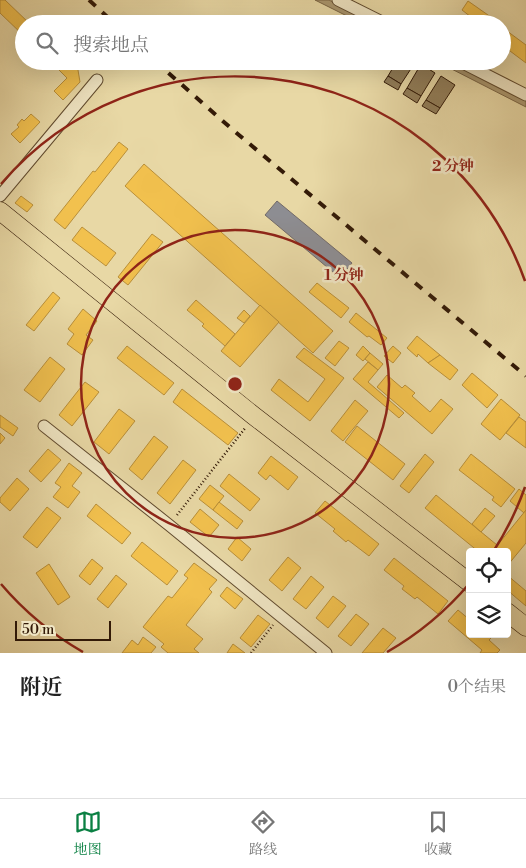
<!DOCTYPE html>
<html lang="zh">
<meta charset="utf-8">
<style>
body{margin:0;font-family:"Libre Bodoni","Noto Serif SC",serif;background:#f6f6f6;color:#222}
.controls{position:absolute;right:15px;bottom:15px;display:grid;overflow:hidden;border-radius:5px;box-shadow:0 5px 20px #0002}
.controls button{width:45px;height:45px;display:grid;place-items:center;padding:0;border:0;border-bottom:1px solid #e0e0e0;background:#fff;color:#222;font:25px sans-serif}
.scale{position:absolute;left:15px;bottom:12px;width:96px;box-sizing:border-box;padding-left:5px;border:2px solid #331a07;border-top:0;font-size:14px;line-height:18px;white-space:nowrap;color:#331a07;-webkit-text-stroke:4px #f0e6c4;paint-order:stroke}
.list{margin:0;padding:0;list-style:none}
h2{display:flex;justify-content:space-between;align-items:center;height:65px;margin:0;padding:0 20px;font-size:21px}
h2 small{font-size:16px;font-weight:400;color:#767676}
.icon{flex:none;width:28px;height:28px;fill:none;stroke:currentColor;stroke-width:2;stroke-linecap:round;stroke-linejoin:round}
.map{position:relative;flex:none;width:526px;height:653px;overflow:hidden}
.search{position:absolute;background:#fff;box-shadow:0 5px 20px #0002;left:15px;right:15px;top:15px;height:55px;display:flex;align-items:center;gap:12px;box-sizing:border-box;padding:0 18px;border-radius:28px;color:#767676;font-size:19px}
.sheet{height:145px;background:#fff}
nav{display:flex;justify-content:space-around;align-items:center;box-sizing:border-box;height:70px;border-top:1px solid #e0e0e0;background:#fff;font-size:14px;color:#767676}
nav a{display:grid;justify-items:center;gap:2px}
nav .on{color:#0b8043}
.map>svg:first-child{display:block}
.water{fill:#aa976f;stroke:#7a6545}
.homes{fill:#f2c14e;stroke:#b98f39}
.industry{fill:#8d8d92;stroke:#726a68}
.building{fill:#917d59;stroke:#331a07}
.lines{fill:none;stroke-linecap:round;stroke-linejoin:round}
.minor-casing{stroke:#604a2e;stroke-width:13}
.primary-casing{stroke:#331a07;stroke-width:19}
.path{stroke:#331a07;stroke-width:2.5;stroke-dasharray:1 2.5;stroke-linecap:butt}
.minor{stroke:#f0e6c4;stroke-width:11}
.primary{stroke:#e8d8a5;stroke-width:18}
.rail{stroke:#331a07;stroke-width:4;stroke-dasharray:9 9;stroke-linecap:butt}
.ring{fill:none;stroke:#8f2418;stroke-width:2.5}
.centre{fill:#8f2418;stroke:#f0e6c4;stroke-width:2.5}
.ring-label{font-size:15px;text-anchor:middle;font-weight:bold;fill:#8f2418;stroke:#f0e6c4;stroke-width:5;stroke-linejoin:round;paint-order:stroke}
</style>
<div class="map">
<svg width="526" height="653" viewBox="0 0 526 653">
<rect width="100%" height="100%" fill="#e8d8a5"/>
<filter id="stains"><feTurbulence type="fractalNoise" baseFrequency=".004" numOctaves="4"/><feColorMatrix values="0 0 0 0 .2 0 0 0 0 .09 0 0 0 0 .02 0 0 0 .5 -.17"/></filter>
<radialGradient id="worn" r=".72"><stop offset=".6" stop-color="#630" stop-opacity="0"/><stop offset="1" stop-color="#630" stop-opacity=".3"/></radialGradient>
<g class="water">
<polygon points="315,0 329,0 376,24 363,24"/>
<polygon points="436,61 449,61 526,100 526,107"/>
</g>
<g class="homes">
<polygon points="0,0 5,0 30,24 24,24 24,36 0,13"/>
<polygon points="468,1 498,22 497,24 480,24 462,10"/>
<polygon points="507,31 526,45 526,63 502,45 502,36"/>
<polygon points="50,61 68,61 78,70 80,82 63,100 54,91 67,78"/>
<polygon points="31,114 40,122 20,143 11,134 19,127 17,125 22,119 24,121"/>
<polygon points="119,142 128,149 65,229 54,220 93,171 95,172"/>
<polygon points="144,164 333,331 313,353 125,186"/>
<polygon points="21,196 33,205 27,212 15,203"/>
<polygon points="82,227 116,253 106,266 72,240"/>
<polygon points="152,234 163,242 128,285 118,277"/>
<polygon points="317,283 349,308 341,318 309,292"/>
<polygon points="53,292 60,298 34,331 26,325"/>
<polygon points="196,300 235,334 225,346 202,326 204,324 187,310"/>
<polygon points="260,305 279,322 240,367 221,351"/>
<polygon points="83,309 97,321 86,335 93,340 82,355 67,344 74,334 68,329"/>
<polygon points="244,310 250,316 244,323 237,318"/>
<polygon points="356,313 387,338 381,345 369,336 367,337 349,322"/>
<polygon points="417,336 440,355 428,363 418,354 417,357 407,348"/>
<polygon points="339,341 349,348 335,366 325,358"/>
<polygon points="127,346 174,383 164,395 117,358"/>
<polygon points="363,346 370,353 363,361 356,355"/>
<polygon points="393,346 401,353 393,363 384,356"/>
<polygon points="304,348 344,378 310,421 271,390 279,379 308,402 325,379 296,357"/>
<polygon points="370,353 383,364 378,370 365,359"/>
<polygon points="440,355 458,370 450,380 428,363"/>
<polygon points="50,357 65,369 40,402 24,390"/>
<polygon points="368,362 378,370 368,382 404,413 399,418 353,379"/>
<polygon points="472,373 498,395 487,408 462,385"/>
<polygon points="387,375 402,388 405,385 415,393 412,396 430,412 441,399 453,409 432,434 377,387"/>
<polygon points="85,382 99,392 72,426 59,415"/>
<polygon points="182,389 238,433 228,445 173,402"/>
<polygon points="501,399 520,415 500,440 481,424"/>
<polygon points="355,400 368,411 343,441 331,431"/>
<polygon points="119,409 135,421 109,454 94,442"/>
<polygon points="0,415 18,428 13,436 0,427"/>
<polygon points="519,417 526,422 526,448 506,433"/>
<polygon points="357,426 405,464 393,480 345,442"/>
<polygon points="0,433 5,438 0,444"/>
<polygon points="154,436 168,447 142,480 129,469"/>
<polygon points="48,449 61,460 41,482 29,471"/>
<polygon points="425,454 434,462 409,493 400,486"/>
<polygon points="471,454 515,489 501,507 492,500 494,497 459,470"/>
<polygon points="271,456 298,477 288,490 270,475 266,480 258,473"/>
<polygon points="183,460 196,470 170,504 157,493"/>
<polygon points="69,463 82,473 72,486 80,492 68,508 53,497 61,487 55,483"/>
<polygon points="229,474 260,499 250,511 220,486"/>
<polygon points="17,478 29,489 10,511 0,502 0,498"/>
<polygon points="210,485 224,496 213,510 199,499"/>
<polygon points="519,489 526,495 526,510 524,513 510,501"/>
<polygon points="436,495 497,545 492,552 479,552 425,508"/>
<polygon points="325,501 379,544 369,556 348,540 346,542 333,531 335,529 315,513"/>
<polygon points="219,502 243,521 237,529 213,510"/>
<polygon points="96,504 131,533 122,544 87,516"/>
<polygon points="47,507 61,518 37,548 23,537"/>
<polygon points="485,508 495,516 481,532 472,524"/>
<polygon points="200,509 219,525 209,537 190,522"/>
<polygon points="526,510 526,543 507,566 507,552 492,552"/>
<polygon points="237,537 251,549 242,561 228,549"/>
<polygon points="142,542 178,571 167,585 131,556"/>
<polygon points="288,557 301,568 282,591 269,580"/>
<polygon points="394,558 448,601 438,614 417,597 415,599 402,589 404,586 384,570"/>
<polygon points="92,559 103,568 90,585 79,576"/>
<polygon points="194,563 217,580 209,589 212,592 186,625 203,639 194,649 199,653 168,653 161,647 164,644 143,627 168,596 172,598 188,578 184,575"/>
<polygon points="49,564 70,597 58,605 36,573"/>
<polygon points="116,575 127,584 108,608 97,599"/>
<polygon points="507,575 526,591 526,606 507,590"/>
<polygon points="311,576 324,587 306,609 293,599"/>
<polygon points="227,587 243,599 235,609 220,596"/>
<polygon points="333,596 346,606 328,628 316,618"/>
<polygon points="458,610 470,620 470,634 487,634 491,638 489,640 500,650 497,653 480,653 482,650 448,621"/>
<polygon points="356,614 369,624 351,646 338,636"/>
<polygon points="258,615 270,624 251,647 240,638"/>
<polygon points="383,628 396,638 383,653 362,653"/>
<polygon points="143,637 156,647 151,653 122,653 132,640 138,645"/>
<polygon points="233,644 245,653 227,653"/>
</g>
<polygon class="industry" points="277,201 352,263 340,278 265,215"/>
<g class="building">
<polygon points="397,61 416,61 401,84 388,76"/>
<polygon points="421,64 435,73 421,96 407,88"/>
<polygon points="388,76 401,84 398,90 384,82"/>
<polygon points="441,76 455,85 440,108 426,100"/>
<polygon points="407,88 421,96 417,103 403,94"/>
<polygon points="426,100 440,108 436,114 422,106"/>
</g>
<g class="lines">
<g class="minor-casing">
<g id="minor">
<polyline points="338,0 386,24"/>
<polyline points="459,61 526,95"/>
<polyline points="0,196 97,80"/>
<polyline points="44,426 169,525 326,653"/>
</g>
</g>
<g class="primary-casing">
<g id="primary">
<polyline points="0,211 254,416 470,583"/>
<polyline points="507,612 526,627"/>
</g>
</g>
<g class="path">
<polyline points="177,515 246,427"/>
<polyline points="251,653 273,625"/>
</g>
<use href="#minor" class="minor"/>
<use href="#primary" class="primary"/>
<g class="rail">
<polyline points="89,0 115,24"/>
<polyline points="155,61 233,130 526,376"/>
</g>
</g>
<g class="ring">
<circle cx="235" cy="384" r="154"/>
<path d="M525 487A308 308 0 0 1 493 552M469 584A308 308 0 0 1 387 652M83 652A308 308 0 0 1 1 584M1 184A308 308 0 0 1 525 281"/>
</g>
<circle cx="235" cy="384" r="8" class="centre"/>
<g class="ring-label">
<text x="453" y="171">2 分钟</text>
<text x="344" y="280">1 分钟</text>
</g>
<rect width="100%" height="100%" filter="url(#stains)"/>
<rect width="100%" height="100%" fill="url(#worn)"/>
</svg>
<div class="controls">
<button><svg class="icon" aria-label="locate" viewBox="0 0 24 24"><circle cx="12" cy="12" r="6"/><path d="M12 2v4M12 18v4M2 12h4M18 12h4"/></svg></button>
<button><svg class="icon" aria-label="layers" viewBox="0 0 24 24"><path d="M12 4l9 5-9 5-9-5zM3 14l9 5 9-5"/></svg></button>
</div>
<div class="scale">50 m</div>
<div class="search"><svg class="icon" aria-label="search" viewBox="0 0 24 24"><circle cx="10" cy="10" r="6"/><path d="M15 15l6 6"/></svg>搜索地点</div>
</div>
<section class="sheet">
<h2>附近<small>0个结果</small></h2>
<ul class="list">
</ul>
</section>
<nav>
<a class="on"><svg class="icon" aria-label="map" viewBox="0 0 24 24"><path d="M3 6l6-2 6 2 6-2v14l-6 2-6-2-6 2zM9 4v14M15 6v14"/></svg>地图</a>
<a><svg class="icon" aria-label="directions" viewBox="0 0 24 24"><path d="M12 3l9 9-9 9-9-9zM9 14v-3h6M13 9l2 2-2 2"/></svg>路线</a>
<a><svg class="icon" aria-label="saved" viewBox="0 0 24 24"><path d="M7 4h10v16l-5-4-5 4z"/></svg>收藏</a>
</nav>
